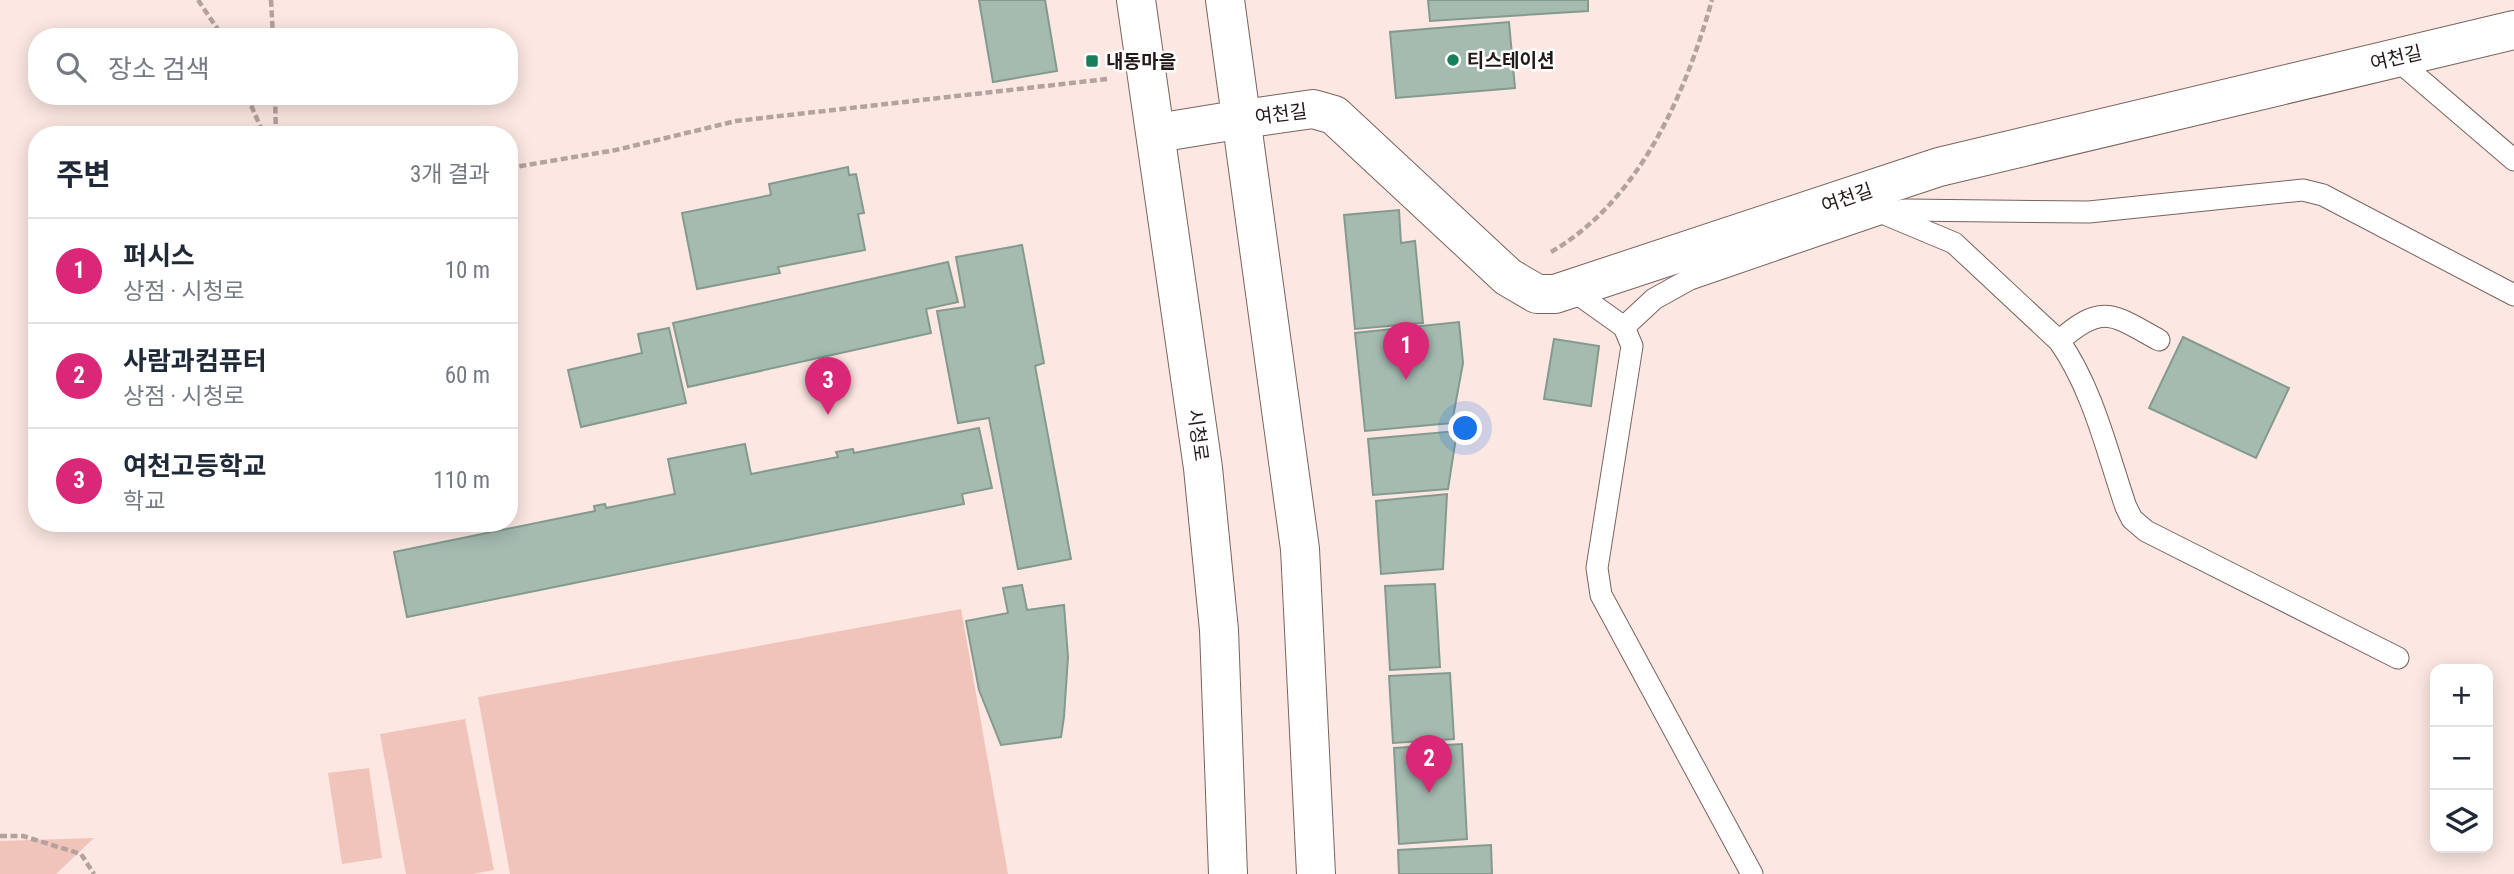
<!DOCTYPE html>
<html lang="ko">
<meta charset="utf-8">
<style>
body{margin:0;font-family:"Roboto Condensed","Noto Sans KR",sans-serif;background:#f6f6f7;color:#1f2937}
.controls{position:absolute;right:21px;bottom:21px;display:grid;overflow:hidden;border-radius:14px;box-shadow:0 4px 18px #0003}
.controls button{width:63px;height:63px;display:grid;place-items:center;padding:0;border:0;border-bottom:2px solid #e0e1e3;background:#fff;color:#1f2937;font:35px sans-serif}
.you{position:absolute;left:1466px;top:429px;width:24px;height:24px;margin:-18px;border:5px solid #fff;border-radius:50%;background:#1a73e8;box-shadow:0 0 0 10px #1a73e833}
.badge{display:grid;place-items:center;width:46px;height:46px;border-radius:50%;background:#db2777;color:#fff;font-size:23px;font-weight:700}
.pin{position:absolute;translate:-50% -58px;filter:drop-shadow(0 2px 4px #0008)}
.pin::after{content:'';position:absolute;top:37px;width:24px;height:21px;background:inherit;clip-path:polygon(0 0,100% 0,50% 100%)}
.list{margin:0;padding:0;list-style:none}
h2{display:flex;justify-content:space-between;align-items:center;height:91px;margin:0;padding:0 28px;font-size:30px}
h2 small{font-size:23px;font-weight:400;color:#747a83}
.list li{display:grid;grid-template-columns:46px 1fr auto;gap:21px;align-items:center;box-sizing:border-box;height:105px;padding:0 28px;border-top:2px solid #e0e1e3}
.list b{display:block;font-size:26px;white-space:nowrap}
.list p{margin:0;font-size:23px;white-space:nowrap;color:#747a83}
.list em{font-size:23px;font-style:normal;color:#747a83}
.icon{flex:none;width:38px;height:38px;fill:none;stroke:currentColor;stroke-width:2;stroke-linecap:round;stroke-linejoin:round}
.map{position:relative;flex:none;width:2514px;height:874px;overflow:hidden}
.search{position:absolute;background:#fff;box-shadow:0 4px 18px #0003;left:28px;top:28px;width:490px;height:77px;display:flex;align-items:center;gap:18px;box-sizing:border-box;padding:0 24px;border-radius:28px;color:#747a83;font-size:26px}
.panel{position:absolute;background:#fff;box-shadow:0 4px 18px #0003;left:28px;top:126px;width:490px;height:406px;border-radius:28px}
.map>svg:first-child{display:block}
.green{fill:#f1c4b9}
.building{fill:#a5bbb0;stroke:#849a8f;stroke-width:2}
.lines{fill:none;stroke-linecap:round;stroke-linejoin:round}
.service-casing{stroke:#79635e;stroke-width:23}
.minor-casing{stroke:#79635e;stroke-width:40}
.tertiary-casing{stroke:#79635e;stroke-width:40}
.path{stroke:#b3a29e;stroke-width:4.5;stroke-dasharray:7 3.5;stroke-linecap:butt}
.service{stroke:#fff;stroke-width:21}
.minor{stroke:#fff;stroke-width:38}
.tertiary{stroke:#fff;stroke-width:38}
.poi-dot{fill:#17805a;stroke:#fff;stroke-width:2.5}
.labels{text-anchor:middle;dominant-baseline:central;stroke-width:5;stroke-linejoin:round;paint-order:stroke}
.street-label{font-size:19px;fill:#231a18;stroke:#fff}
.poi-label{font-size:19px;font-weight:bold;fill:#231a18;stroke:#fff;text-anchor:start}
</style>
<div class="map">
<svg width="2514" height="874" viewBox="0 0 2514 874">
<rect width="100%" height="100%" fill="#fce7e2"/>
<g class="green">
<polygon points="961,609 1008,874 510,874 478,697"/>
<polygon points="465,719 494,870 473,874 406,874 380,734"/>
<polygon points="369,768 382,858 342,864 328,773"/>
<polygon points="94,838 56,874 0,874 0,841"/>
</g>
<g class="building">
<polygon points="979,0 1045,0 1057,71 993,82"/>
<polygon points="1428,0 1588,0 1588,11 1430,21"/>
<polygon points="1509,22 1515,88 1396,98 1390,32"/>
<polygon points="848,167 849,175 856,174 864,213 858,214 865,250 778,267 780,273 697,289 682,213 771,195 769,184"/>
<polygon points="1399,210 1401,243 1415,241 1423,323 1355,329 1344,215"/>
<polygon points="1022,245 1044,363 1035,366 1071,559 1018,569 989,418 958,423 937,311 965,307 956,257"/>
<polygon points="948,262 958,302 926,309 931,333 688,387 673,323"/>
<polygon points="1459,322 1463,363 1452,423 1365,431 1355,333"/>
<polygon points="669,328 686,403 581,427 568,370 642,353 638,334"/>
<polygon points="2183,337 2289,388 2256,458 2149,408"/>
<polygon points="1554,339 1599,346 1591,406 1544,399"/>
<polygon points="979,428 992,488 962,494 964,504 407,617 394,552 595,511 594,506 605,504 606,508 675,494 668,459 745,444 751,474 838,457 836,452 853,449 854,453"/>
<polygon points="1457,431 1448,489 1373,495 1368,439"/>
<polygon points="1447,494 1443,569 1381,574 1376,501"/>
<polygon points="1435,584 1440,667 1390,670 1385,586"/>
<polygon points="1022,585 1027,610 1064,605 1068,657 1064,717 1061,737 1001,745 979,690 966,621 1008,613 1003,588"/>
<polygon points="1450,673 1454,739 1393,743 1389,676"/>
<polygon points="1462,744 1467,839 1399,844 1394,748"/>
<polygon points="1491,845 1492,874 1399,874 1398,850"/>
</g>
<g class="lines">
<g class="service-casing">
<g id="service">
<polyline points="2395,58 2514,160"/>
<path d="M1887 215 1954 243 2059 341C2093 389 2107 452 2126 507L2132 519 2146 531 2398 658"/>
<polyline points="1572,290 1624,327 1632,346 1597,568 1601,595 1752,874"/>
<polyline points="1624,327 1654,299 1690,279 1882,213 1906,210 2089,212 2303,190 2323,195 2514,295"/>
<path d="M2059 341C2103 302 2113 315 2159 340"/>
</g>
</g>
<g class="minor-casing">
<polyline id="minor" points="1243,119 1313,109 1334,115 1508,277 1537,294 1555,294 1939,167 2514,30"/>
</g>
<g class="tertiary-casing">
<g id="tertiary">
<polyline points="1136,0 1203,468 1219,630 1228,874"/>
<polyline points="1225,0 1300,549 1316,874"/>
<polyline points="1157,133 1243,119"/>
</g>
</g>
<g class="path">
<polyline points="198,0 223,37"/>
<polyline points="271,0 273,37"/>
<polyline points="247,96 264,135"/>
<polyline points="275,96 276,135"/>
<polyline points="509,168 616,150 736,121 1107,79"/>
<path d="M1551 252C1640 200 1685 95 1712 0"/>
<polyline points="0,836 23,836 81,854 94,874"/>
</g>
<use href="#service" class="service"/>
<use href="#minor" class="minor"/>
<use href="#tertiary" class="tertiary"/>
</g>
<g class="poi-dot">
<circle cx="1453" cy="60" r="7"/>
<rect x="1085" y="54" width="14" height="14" rx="3.5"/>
</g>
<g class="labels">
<g class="street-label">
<text transform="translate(2396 58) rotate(-13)">여천길</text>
<text transform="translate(1281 114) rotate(-7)">여천길</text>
<text transform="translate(1847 198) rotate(-19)">여천길</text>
<text transform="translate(1198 435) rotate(82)">시청로</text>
</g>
<g class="poi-label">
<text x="1467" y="60">티스테이션</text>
<text x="1106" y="61">내동마을</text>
</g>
</g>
</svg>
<div class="controls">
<button>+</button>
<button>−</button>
<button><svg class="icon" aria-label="layers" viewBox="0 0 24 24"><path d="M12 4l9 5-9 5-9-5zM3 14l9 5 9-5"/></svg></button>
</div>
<div class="you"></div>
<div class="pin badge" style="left:1406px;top:380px">1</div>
<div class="pin badge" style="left:1429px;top:793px">2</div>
<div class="pin badge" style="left:828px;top:415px">3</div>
<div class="search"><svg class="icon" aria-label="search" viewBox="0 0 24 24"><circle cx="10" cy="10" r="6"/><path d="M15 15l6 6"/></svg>장소 검색</div>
<section class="panel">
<h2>주변<small>3개 결과</small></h2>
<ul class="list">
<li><span class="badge">1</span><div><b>퍼시스</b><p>상점 · 시청로</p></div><em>10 m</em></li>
<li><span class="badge">2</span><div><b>사람과컴퓨터</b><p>상점 · 시청로</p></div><em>60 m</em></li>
<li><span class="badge">3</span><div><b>여천고등학교</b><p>학교</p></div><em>110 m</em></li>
</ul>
</section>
</div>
